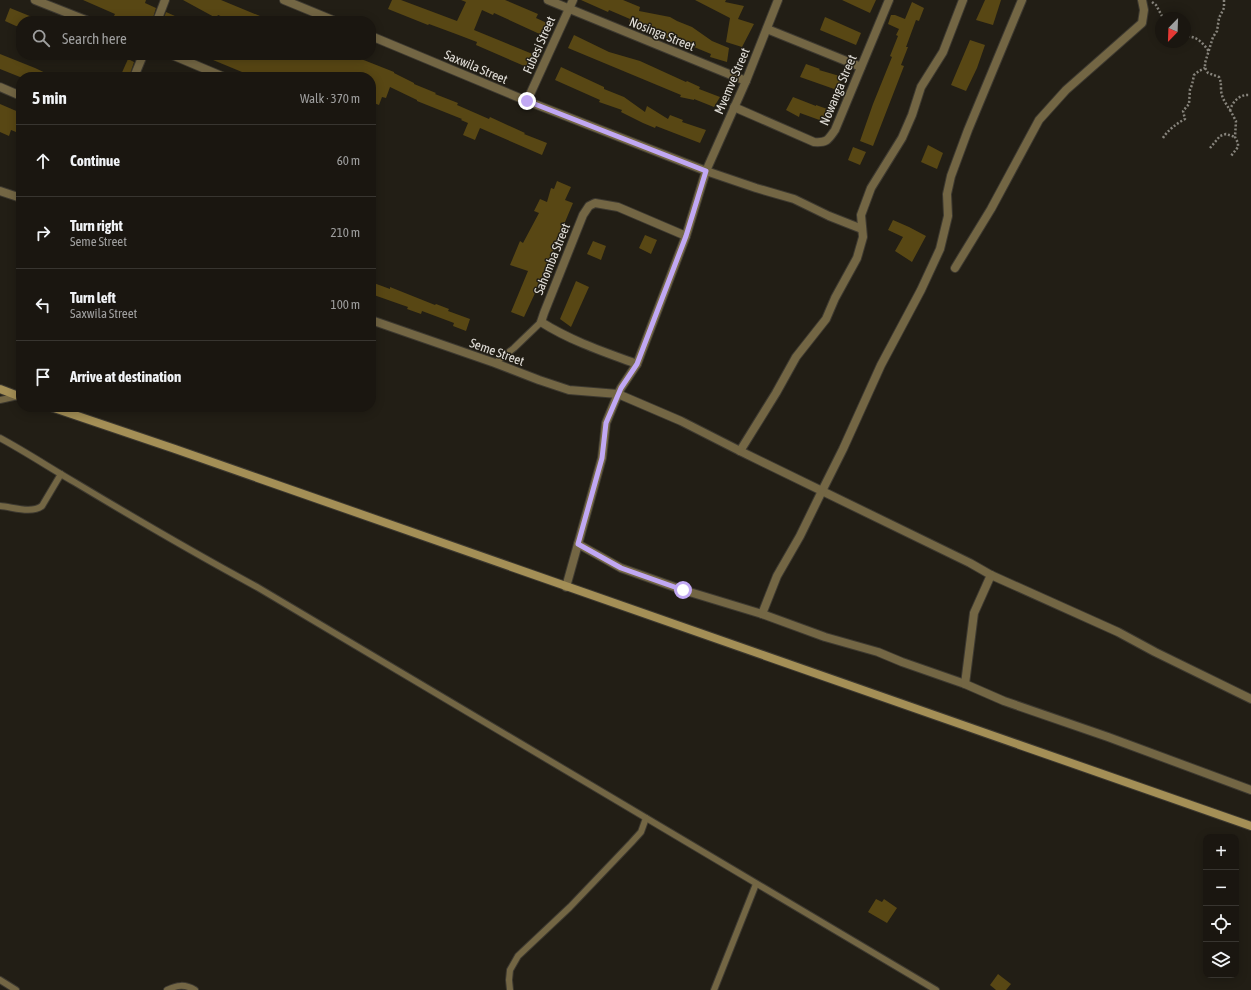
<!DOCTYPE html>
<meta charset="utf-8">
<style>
body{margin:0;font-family:"Asap Condensed",sans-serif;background:#231f19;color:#f1f3f6}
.controls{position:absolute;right:12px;bottom:12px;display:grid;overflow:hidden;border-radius:8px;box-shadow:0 2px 10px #0003}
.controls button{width:36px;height:36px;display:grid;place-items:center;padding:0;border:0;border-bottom:1px solid #383530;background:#1a1610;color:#f1f3f6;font:20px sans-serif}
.compass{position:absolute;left:1155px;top:12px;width:36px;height:36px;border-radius:50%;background:#1a1610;box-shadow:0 2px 10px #0003;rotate:203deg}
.stop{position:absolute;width:12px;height:12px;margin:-9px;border:3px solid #c1a8f3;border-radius:50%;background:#fff}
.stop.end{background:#c1a8f3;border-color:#fff;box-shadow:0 1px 4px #0008}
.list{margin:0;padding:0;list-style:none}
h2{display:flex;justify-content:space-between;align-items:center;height:52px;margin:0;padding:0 16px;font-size:17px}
h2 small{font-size:13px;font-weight:400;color:#9f9f9f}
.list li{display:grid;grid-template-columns:26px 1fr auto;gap:12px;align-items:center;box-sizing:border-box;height:72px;padding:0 16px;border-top:1px solid #383530}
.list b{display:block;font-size:15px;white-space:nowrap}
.list p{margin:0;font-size:13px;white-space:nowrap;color:#9f9f9f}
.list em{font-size:13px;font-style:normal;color:#9f9f9f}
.icon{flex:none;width:22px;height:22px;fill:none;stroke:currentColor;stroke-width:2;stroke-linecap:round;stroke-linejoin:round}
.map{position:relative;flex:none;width:1251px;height:990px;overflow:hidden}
.search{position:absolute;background:#1a1610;box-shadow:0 2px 10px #0003;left:16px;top:16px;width:360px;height:44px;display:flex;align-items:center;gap:10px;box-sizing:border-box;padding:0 14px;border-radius:16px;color:#9f9f9f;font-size:15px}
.panel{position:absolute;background:#1a1610;box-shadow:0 2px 10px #0003;left:16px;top:72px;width:360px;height:340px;border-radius:16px}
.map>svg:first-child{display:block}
.building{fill:#584714}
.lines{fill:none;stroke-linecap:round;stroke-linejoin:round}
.service-casing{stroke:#3d3930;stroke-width:8}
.minor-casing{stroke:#3d3930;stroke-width:10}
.secondary-casing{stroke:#3d3930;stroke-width:10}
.path{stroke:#87847c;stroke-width:2.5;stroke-dasharray:2 2;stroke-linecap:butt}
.service{stroke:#736644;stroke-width:6}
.minor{stroke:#736644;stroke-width:8}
.secondary{stroke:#a48f56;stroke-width:8}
.route{stroke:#c1a8f3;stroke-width:5}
.labels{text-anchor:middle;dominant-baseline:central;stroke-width:3;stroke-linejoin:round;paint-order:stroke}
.street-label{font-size:13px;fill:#e1ded8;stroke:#221e15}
</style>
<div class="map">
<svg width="1251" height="990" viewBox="0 0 1251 990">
<rect width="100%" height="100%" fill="#221e15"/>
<g class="building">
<polygon points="83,0 146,0 145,3 156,8 152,21 122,21 113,18 115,14"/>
<polygon points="183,0 221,0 272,21 233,21 218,15 216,18"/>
<polygon points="392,0 401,0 457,21 466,2 461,0 505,0 538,14 536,18 549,24 544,36 494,13 493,15 482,10 474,30 535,55 529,68 476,45 477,42 456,34 429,24 428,25 388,9"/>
<polygon points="581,0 623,0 640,7 639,11 670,17 677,21 692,27 712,41 729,48 727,62 710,57 711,54 694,47 694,45 671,36 670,39 662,36 663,31 640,25 639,27 629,22 630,19 609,10 608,12"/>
<polygon points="695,0 726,0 725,2 744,6 738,19 754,24 742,47 726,42 730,18"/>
<polygon points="842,0 876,0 870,13"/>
<polygon points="985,0 1001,0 993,25 976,20"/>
<polygon points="912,2 924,8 919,21 916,20 906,47 908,47 901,65 904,66 873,146 860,141 873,104 892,57 890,56 898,36 896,35 899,29 888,24 891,15 895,15 905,19"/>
<polygon points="10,8 42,21 21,21 21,27 16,26 5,21"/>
<polygon points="166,12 186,21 163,21"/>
<polygon points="825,17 861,33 856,45 820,30"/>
<polygon points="574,35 609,52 640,61 686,82 687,81 700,87 699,89 720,97 714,107 694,99 694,100 680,97 681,95 568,48"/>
<polygon points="970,40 985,45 977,68 966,91 951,85"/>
<polygon points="0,54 35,68 54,77 20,77 0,69"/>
<polygon points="201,55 351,55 394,72 394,73 414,83 414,84 436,93 435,94 458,103 457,105 489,119 490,117 525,133 524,134 547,143 542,155 480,128 475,140 463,135 468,123 461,120 462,119 417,101 417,100 390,87 386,98 382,97 379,105 371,102 371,77 258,77 242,72"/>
<polygon points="128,59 134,62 129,77 120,77"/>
<polygon points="806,64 820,69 819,70 843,77 837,90 800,77"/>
<polygon points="561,67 604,87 604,89 624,97 645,112 647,106 668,119 670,115 683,120 682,122 706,130 700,143 656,126 655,128 643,123 621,112 622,110 599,102 600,100 555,80"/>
<polygon points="793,97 816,106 816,105 830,110 825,122 800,113 799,117 786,110"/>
<polygon points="0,104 21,113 21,134 11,130 9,136 0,132"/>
<polygon points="928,145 943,153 937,169 921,162"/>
<polygon points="853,147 866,152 860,165 848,160"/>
<polygon points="557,181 571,187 565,200 573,203 536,291 524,317 511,312 528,271 510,265 520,241 523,243 539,213 534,211 540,199 547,202 551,188 554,189"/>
<polygon points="893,220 909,227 926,236 912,262 895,251 903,237 888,230"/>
<polygon points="645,235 657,240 651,254 639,248"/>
<polygon points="593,241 606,246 601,260 587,254"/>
<polygon points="576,281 589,287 571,327 560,319"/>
<polygon points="371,282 390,289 390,287 435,305 436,304 449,309 448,311 470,319 466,331 453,326 454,323 422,311 421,314 407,309 408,307 371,294"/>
<polygon points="876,899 882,902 884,899 897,908 887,923 868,912"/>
<polygon points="998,974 1011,984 1006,990 996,990 990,985"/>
</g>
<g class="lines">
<g class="service-casing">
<g id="service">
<polyline points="495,363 514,348 541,322"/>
<polyline points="0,400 18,396"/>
<path d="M0 438C26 452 50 468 76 483 136 519 196 554 257 587L936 990"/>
<path d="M0 506C13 507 31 514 42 506L61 474"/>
<polyline points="0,980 16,990"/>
<path d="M167 990C177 985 185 984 195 990"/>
<polyline points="510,990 509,980 510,970 518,956 570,907 631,843 641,832 646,818"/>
<polyline points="714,990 756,884"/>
</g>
</g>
<g class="minor-casing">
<g id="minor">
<polyline points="35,0 88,21"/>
<polyline points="284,0 335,21"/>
<polyline points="548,0 746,81"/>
<polyline points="157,21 165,0"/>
<polyline points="767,29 861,67"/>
<polyline points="371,36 527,101 706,171 756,188 794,199 829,216 862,229"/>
<polyline points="172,55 224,77"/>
<polyline points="134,77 143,55"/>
<polyline points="0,87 21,96"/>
<polyline points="527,101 573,0"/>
<path d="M734 107 814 142C827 143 828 140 835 130L889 0"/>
<polyline points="0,191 21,198"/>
<polyline points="955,268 991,209 1039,120 1066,90 1142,23 1144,10 1142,0"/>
<polyline points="371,320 495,363 539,380 569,390 618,394 621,388 637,364 686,236 706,171 746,81 778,0"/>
<path d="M637 364C604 352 571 341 541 322L544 313 583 215 589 206 595 203 618 207 686 236"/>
<polyline points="740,451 776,393 796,357 826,319 835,298 857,258 863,237 861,215 871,188 902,138 912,115 921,87 943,52 963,0"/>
<polyline points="578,544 621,568 683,590 762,614 825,637 878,652 902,662 965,684 1004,701 1108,737 1251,790"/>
<polyline points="566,587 602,458 606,423 618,394 681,421 740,451 970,563 991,575 1118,632 1155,652 1251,699"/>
<polyline points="762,614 777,576 800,536 822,491 843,449 881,365 921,290 940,249 948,216 947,194 951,176 968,130 1022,0"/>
<polyline points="965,684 974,613 991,575"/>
</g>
</g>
<g class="secondary-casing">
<g id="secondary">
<polyline points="0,389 21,397"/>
<polyline points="51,407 175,449 1251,826"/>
</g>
</g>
<g class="path">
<path d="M1224 0V8L1219 18 1217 31 1213 37 1205 63V68L1208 73 1219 77C1221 82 1221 84 1221 89 1221 97 1226 104 1230 110 1233 101 1240 94 1250 95"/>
<polyline points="1152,2 1156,5 1163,18"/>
<path d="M1185 33C1189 38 1192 36 1197 39 1201 41 1207 48 1209 52"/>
<polyline points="1230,110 1236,121 1235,137 1238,143 1238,147 1231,156"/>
<path d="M1163 138C1168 130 1176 124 1185 119L1183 111 1189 104 1190 89 1192 85 1194 75 1199 71 1205 68"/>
<polyline points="1210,148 1220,136 1226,134 1235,137"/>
</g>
<use href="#service" class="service"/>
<use href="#minor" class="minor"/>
<use href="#secondary" class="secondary"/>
</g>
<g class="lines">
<polyline class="route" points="527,101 706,171 686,236 637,364 621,388 606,423 602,458 578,544 621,568 683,590"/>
</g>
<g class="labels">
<g class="street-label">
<text transform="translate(662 34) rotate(22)">Nosinga Street</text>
<text transform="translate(539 45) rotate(-66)">Fubesi Street</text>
<text transform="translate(476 67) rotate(23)">Saxwila Street</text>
<text transform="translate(732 81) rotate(-67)">Mvemve Street</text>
<text transform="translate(838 90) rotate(-67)">Nowanga Street</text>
<text transform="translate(552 259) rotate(-68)">Sahomba Street</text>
<text transform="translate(497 352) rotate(20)">Seme Street</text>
</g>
</g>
</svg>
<div class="controls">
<button>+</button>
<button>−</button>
<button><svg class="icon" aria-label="locate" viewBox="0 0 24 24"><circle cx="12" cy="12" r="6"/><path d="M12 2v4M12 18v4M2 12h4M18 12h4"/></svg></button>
<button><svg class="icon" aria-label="layers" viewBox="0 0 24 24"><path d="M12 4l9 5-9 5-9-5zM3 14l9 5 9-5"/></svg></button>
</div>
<svg class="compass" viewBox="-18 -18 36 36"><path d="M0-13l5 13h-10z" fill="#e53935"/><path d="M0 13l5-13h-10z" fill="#9f9f9f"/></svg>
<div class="stop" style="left:683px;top:590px"></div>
<div class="stop end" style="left:527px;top:101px"></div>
<div class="search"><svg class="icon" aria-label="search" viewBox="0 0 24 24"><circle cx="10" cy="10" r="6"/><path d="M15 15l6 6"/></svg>Search here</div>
<section class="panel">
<h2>5 min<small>Walk · 370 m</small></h2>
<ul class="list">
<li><svg class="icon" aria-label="ahead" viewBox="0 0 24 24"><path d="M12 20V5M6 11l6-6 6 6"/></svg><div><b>Continue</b></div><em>60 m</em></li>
<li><svg class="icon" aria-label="right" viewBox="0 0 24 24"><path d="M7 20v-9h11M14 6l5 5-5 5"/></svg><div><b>Turn right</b><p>Seme Street</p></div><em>210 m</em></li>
<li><svg class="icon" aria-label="left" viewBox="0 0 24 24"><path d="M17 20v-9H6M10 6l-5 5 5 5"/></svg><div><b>Turn left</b><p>Saxwila Street</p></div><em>100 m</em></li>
<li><svg class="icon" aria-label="arrive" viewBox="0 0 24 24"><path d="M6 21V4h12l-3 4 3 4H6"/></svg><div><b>Arrive at destination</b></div></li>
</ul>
</section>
</div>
